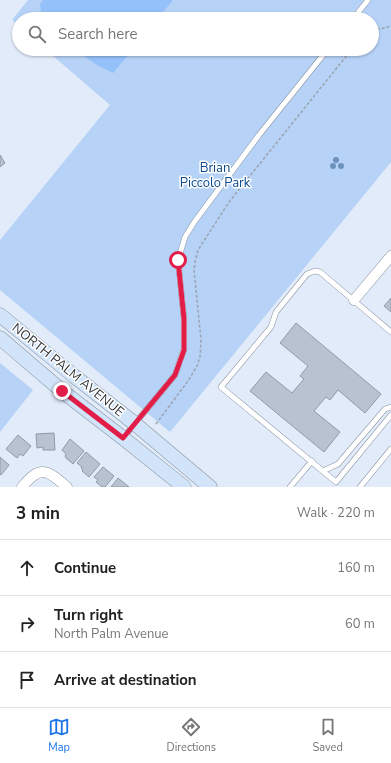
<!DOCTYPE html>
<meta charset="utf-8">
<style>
body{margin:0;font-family:"Nunito Sans",sans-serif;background:#f2f2f2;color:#222}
.stop{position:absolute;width:12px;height:12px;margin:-9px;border:3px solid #e11d48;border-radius:50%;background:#fff}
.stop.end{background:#e11d48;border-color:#fff;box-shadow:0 1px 4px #0008}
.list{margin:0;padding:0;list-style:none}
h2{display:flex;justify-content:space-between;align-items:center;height:52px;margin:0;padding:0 16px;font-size:17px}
h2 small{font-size:13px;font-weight:400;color:#767676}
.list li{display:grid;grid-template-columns:26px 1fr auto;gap:12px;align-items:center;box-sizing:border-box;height:56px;padding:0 16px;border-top:1px solid #e0e0e0}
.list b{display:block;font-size:15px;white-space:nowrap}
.list p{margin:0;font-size:13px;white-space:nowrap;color:#767676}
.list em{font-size:13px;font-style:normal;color:#767676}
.icon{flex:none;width:22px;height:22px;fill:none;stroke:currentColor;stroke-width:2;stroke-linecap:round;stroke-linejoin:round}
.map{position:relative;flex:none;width:391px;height:487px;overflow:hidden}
.search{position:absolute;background:#fff;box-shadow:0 1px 3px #0004;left:12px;right:12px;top:12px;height:44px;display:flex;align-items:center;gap:10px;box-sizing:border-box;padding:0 14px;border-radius:22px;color:#767676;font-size:15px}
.sheet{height:220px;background:#fff}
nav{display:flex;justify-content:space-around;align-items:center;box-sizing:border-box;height:56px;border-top:1px solid #e0e0e0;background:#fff;font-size:11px;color:#767676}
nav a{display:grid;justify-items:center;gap:2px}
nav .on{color:#1a73e8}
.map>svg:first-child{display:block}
.green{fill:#b6d2f7}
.water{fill:#94c1f9}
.building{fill:#b8c2d0;stroke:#919ba8}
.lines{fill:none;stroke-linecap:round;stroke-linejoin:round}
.lane-casing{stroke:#8a94a1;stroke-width:6}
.street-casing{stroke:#8a94a1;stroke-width:11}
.secondary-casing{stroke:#8a94a1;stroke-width:15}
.path{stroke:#9ba3ae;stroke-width:1.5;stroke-dasharray:3 2;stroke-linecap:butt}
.lane{stroke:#fff;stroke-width:5}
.street{stroke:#fff;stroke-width:10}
.secondary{stroke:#d2e4f9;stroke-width:14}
.tree{fill:#6c92bc}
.route{stroke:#e11d48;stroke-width:5}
.labels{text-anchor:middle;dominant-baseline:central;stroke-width:3;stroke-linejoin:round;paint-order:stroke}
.park-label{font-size:13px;fill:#0c4a8b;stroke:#fff}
.street-label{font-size:13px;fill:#303439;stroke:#fff}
</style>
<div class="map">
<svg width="391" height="487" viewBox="0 0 391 487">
<rect width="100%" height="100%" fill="#e1ebf9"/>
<g class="green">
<polygon points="28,0 391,0 391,162 170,432 0,290 0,240 110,105 45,49 372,49 372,19 19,19 19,26 12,20"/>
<polygon points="0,363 33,390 0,432"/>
</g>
<g class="water">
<polygon points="43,0 173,0 157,19 42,19 40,4"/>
<polygon points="74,49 133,49 113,73 97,65"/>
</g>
<g class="building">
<polygon points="0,155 5,163 0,167"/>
<polygon points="391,298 391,312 384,306"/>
<polygon points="296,323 381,394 365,413 338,390 330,400 326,397 314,411 340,432 324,452 250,391 266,372 292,393 304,379 300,376 308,366 280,343"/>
<polygon points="54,433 55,450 43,450 43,447 37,448 36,434"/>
<polygon points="18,435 31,446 23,456 20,454 17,458 6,449"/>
<polygon points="70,439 84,451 73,464 66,458 65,456 66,454 62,450"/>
<polygon points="86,452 100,464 89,477 82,471 83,470 81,468 82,467 77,463"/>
<polygon points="0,457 9,465 1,475 0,474"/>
<polygon points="103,467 114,476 105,487 102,487 96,482 98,480 94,477"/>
<polygon points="118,478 129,487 111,487"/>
</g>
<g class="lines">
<g class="lane-casing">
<g id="lane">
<polyline points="353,19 368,0"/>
<polyline points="391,332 320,272 315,271 307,274 276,312 271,327 221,387 336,482 391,415"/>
<polyline points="123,438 175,375 184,349 184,319 178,260 185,237 195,221 259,135 328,49"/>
<polyline points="323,471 338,464 385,409 391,407"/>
<polyline points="290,487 312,461"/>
<polyline points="360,487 391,449"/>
</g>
</g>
<g class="street-casing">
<g id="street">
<polyline points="354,300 391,256"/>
<path d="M22 487C41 464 47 470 67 487"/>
</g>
</g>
<g class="secondary-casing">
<g id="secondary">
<polyline points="0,315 74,376 134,423 210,487"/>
<polyline points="0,338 62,391 123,438 184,487"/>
</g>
</g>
<g class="path">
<polyline points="372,31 388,27 391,25"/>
<polyline points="156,424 188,381 197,366 200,357 201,340 194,270 195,262 198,250 229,202 352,49"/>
</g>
<use href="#lane" class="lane"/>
<use href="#street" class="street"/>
<use href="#secondary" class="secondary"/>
</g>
<g class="tree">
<circle cx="336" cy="160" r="3"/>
<circle cx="333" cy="166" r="3"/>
<circle cx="341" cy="166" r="3"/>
</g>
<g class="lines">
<polyline class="route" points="62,391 123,438 175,375 184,350 184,319 178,260"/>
</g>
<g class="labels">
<g class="park-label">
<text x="215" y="168">Brian<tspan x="215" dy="15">Piccolo Park</tspan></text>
</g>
<g class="street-label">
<text transform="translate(68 370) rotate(39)">NORTH PALM AVENUE</text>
</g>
</g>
</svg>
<div class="stop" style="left:178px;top:260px"></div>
<div class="stop end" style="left:62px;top:391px"></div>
<div class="search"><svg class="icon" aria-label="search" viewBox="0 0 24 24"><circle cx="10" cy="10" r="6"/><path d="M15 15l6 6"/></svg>Search here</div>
</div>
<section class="sheet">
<h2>3 min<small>Walk · 220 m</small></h2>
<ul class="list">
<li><svg class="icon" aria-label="ahead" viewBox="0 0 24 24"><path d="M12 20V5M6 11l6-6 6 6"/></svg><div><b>Continue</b></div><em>160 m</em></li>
<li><svg class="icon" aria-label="right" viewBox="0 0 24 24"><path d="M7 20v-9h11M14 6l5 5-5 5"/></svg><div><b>Turn right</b><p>North Palm Avenue</p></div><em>60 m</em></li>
<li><svg class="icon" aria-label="arrive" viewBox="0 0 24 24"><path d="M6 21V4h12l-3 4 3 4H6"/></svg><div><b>Arrive at destination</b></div></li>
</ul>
</section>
<nav>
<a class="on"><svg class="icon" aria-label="map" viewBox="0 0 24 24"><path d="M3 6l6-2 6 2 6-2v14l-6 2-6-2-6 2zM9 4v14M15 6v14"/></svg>Map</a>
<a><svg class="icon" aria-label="directions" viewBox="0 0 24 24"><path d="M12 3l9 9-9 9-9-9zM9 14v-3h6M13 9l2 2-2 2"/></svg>Directions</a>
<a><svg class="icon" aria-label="saved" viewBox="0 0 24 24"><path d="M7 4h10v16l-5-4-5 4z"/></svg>Saved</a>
</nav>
